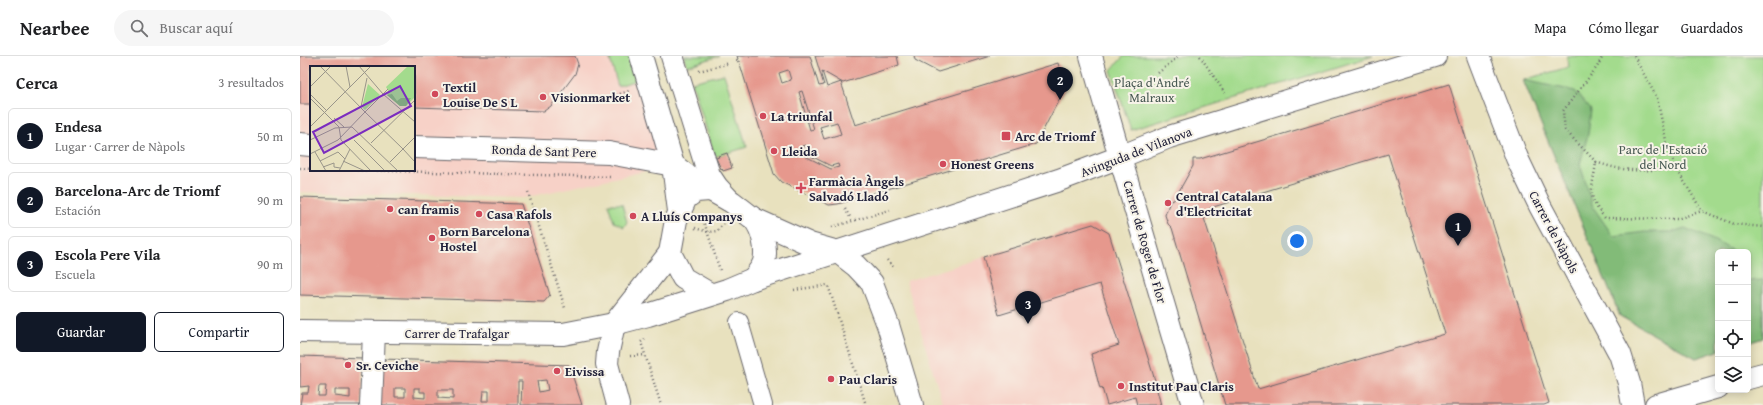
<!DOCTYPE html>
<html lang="es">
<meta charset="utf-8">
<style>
body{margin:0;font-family:"Gentium Book Plus",serif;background:#f6f6f6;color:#202124}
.controls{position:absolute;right:12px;bottom:12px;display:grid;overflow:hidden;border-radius:6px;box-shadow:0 2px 10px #0003}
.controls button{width:36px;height:36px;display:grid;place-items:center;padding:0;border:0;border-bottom:1px solid #e0e0e0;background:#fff;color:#202124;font:20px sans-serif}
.you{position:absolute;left:997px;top:185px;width:14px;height:14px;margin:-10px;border:3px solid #fff;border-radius:50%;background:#1a73e8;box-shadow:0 0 0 6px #1a73e833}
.badge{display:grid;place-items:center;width:26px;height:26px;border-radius:50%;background:#111827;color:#fff;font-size:13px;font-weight:700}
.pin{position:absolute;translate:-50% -33px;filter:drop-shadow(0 1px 2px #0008)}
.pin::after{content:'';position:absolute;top:21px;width:14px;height:12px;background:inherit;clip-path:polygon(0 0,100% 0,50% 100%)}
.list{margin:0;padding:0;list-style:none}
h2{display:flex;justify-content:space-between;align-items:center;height:52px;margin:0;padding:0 16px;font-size:17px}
h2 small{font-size:13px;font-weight:400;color:#757577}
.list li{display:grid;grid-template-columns:26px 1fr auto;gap:12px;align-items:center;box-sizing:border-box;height:56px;margin:0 8px 8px;padding:0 8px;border:1px solid #e0e0e0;border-radius:6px}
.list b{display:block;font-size:15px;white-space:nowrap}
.list p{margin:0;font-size:13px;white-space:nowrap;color:#757577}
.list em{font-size:13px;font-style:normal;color:#757577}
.actions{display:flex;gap:8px;padding:12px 16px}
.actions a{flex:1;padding:9px 0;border:1px solid #111827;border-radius:6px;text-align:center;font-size:14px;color:#111827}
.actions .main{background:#111827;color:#fff}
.icon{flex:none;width:22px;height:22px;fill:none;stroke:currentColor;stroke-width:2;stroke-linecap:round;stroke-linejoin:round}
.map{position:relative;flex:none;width:1463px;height:349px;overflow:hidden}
header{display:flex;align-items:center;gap:24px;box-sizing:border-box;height:56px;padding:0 20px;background:#fff;border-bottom:1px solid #e0e0e0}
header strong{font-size:19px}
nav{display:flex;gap:22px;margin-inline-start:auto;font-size:14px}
.search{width:280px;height:36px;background:#f6f6f6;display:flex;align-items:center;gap:10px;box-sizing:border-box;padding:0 14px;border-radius:22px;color:#757577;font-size:15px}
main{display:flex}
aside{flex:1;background:#fff}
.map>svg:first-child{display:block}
.built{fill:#f7d1c7;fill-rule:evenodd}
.green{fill:#a3db8d;stroke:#627e64}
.forest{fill:#82bb78;stroke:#526e5a}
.building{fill:#e6988d;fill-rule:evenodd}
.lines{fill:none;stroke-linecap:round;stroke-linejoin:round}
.pedestrian-casing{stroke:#676569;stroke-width:20}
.minor-casing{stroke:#676569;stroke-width:24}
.tertiary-casing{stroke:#676569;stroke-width:24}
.secondary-casing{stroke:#676569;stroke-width:24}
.path{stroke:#676569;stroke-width:2.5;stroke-dasharray:1 3;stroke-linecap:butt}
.pedestrian{stroke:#fff;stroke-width:18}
.minor{stroke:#fff;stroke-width:22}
.tertiary{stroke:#fff;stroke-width:22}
.secondary{stroke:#fff;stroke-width:22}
.poi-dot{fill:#d1495b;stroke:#f7f3e8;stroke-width:1.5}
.labels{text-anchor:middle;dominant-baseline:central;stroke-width:4;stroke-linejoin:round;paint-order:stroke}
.park-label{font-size:13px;fill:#495a54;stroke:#f7f3e8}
.poi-label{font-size:13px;font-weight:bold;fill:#22223b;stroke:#f7f3e8;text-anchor:start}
.street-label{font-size:13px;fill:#22223b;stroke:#f7f3e8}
.inset-road{fill:none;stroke:#99958a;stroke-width:1}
.view{fill:#7b2cbf;fill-opacity:0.15;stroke:#7b2cbf;stroke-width:2}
.inset-edge{fill:none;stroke:#22223b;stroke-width:2}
</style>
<header>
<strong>Nearbee</strong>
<div class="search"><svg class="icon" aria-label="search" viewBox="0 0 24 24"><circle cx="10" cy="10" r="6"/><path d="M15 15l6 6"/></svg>Buscar aquí</div>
<nav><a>Mapa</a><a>Cómo llegar</a><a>Guardados</a></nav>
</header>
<main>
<aside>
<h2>Cerca<small>3 resultados</small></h2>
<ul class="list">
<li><span class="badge">1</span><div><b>Endesa</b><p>Lugar · Carrer de Nàpols</p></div><em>50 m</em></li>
<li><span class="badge">2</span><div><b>Barcelona-Arc de Triomf</b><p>Estación</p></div><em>90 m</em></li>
<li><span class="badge">3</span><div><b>Escola Pere Vila</b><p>Escuela</p></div><em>90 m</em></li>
</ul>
<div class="actions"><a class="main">Guardar</a><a>Compartir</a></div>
</aside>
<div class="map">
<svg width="1463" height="349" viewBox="0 0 1463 349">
<rect width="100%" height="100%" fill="#f7f3e8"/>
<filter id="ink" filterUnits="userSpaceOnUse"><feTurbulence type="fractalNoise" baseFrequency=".025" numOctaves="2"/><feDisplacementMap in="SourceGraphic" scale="8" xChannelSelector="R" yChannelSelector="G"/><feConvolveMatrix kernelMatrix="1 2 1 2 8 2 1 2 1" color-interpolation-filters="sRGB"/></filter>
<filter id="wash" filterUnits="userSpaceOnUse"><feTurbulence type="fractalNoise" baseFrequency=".012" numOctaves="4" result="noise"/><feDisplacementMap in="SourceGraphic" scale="16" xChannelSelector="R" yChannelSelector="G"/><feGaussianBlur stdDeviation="0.9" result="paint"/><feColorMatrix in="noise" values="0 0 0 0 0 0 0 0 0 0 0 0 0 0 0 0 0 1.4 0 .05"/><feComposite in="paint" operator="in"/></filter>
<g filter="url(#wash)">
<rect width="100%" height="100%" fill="#e8e1be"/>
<g class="built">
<path d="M0 0H341L373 109 223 142 0 136ZM11 11H114V114H11Z"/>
<polygon points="793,168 809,177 863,349 643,349 606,225"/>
</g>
<g class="green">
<polygon points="309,0 330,0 337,24 318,30"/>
<polygon points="384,0 419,0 387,10"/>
<polygon points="824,0 1073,0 831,74 811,14"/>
<polygon points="1267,0 1463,0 1463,282 1448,287 1448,196 1418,196 1418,295 1396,302 1320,260 1223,24 1269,11"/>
<polygon points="424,18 447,91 415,101 392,26"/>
<polygon points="308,148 322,148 327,166 324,171 314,166"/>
</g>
<g class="forest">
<polygon points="1223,24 1275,35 1291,54 1288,78 1280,108 1293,151 1313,180 1345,176 1372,176 1385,172 1413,184 1435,196 1418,196 1418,295 1396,302 1320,260"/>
<polygon points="1463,224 1463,282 1448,287 1448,225"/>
</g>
<g id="blocks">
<g class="building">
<polygon points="0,0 275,0 278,8 275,18 251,50 244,55 146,52 114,51 114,11 11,11 11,48 0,48"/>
<path d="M437 0H510L519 30 524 29 515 0H597L599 9 543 27 522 15 527 31 541 26 555 69 758 7 765 32 736 88 538 148 529 149 481 126 474 118 439 5 437 6 436 4 438 3ZM488 14 491 24 482 27 479 17ZM502 35 514 73 510 74 499 36ZM537 66 541 78 524 83 520 71ZM505 89 507 98 531 110 538 108 539 111 531 113 505 100 502 90Z"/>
<polygon points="614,0 690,0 638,16 615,4"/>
<path d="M1149 28 1249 347 1244 349H925L872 172 868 168 865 159 870 145 874 144 893 110V103H900ZM1088 98 1145 278 958 333 904 162 907 161V158L911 157 910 152Z"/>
<polygon points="427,97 432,112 423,115 422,112 421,113 416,102 419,101 418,100"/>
<polygon points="0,141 221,148 250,239 244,246 0,239"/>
<polygon points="793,168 809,177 858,334 857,334 861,349 837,349 835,341 807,349 802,332 800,333 791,298 819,289 800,228 699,259 683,201"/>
<path d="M0 300 63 302 61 349H0L2 337H8L9 330 0 331ZM19 330H26L25 340H18ZM35 334H50V342L35 340Z"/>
<path d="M81 303 269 309 282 349H221L222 325H218V349H79ZM246 324 248 334 239 336 237 325ZM95 332H105V341H95ZM114 332H120V336H125V342L114 341ZM138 334H153V343L138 342ZM183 335H189V345H182Z"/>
</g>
</g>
</g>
<g filter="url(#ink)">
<use href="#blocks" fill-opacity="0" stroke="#676569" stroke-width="1"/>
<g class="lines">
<g class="pedestrian-casing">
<polyline id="pedestrian" points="439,266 463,349"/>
</g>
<g class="minor-casing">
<g id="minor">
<polyline points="791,0 820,101 869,81 1135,0"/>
<polyline points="1178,0 1217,102 1240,150 1320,298 1329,327 1333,349"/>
<polyline points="1448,322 1463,318"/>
<polyline points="71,349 74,276"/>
<polyline points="1356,349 1418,331"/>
</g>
</g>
<g class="tertiary-casing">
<g id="tertiary">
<polyline points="341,0 373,109 379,155"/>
<polyline points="372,0 409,119 417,131 429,144"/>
<polyline points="409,134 396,135 386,142 376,164 370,197 383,222 410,238"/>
<polyline points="538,196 556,210 572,227 588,269 612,349"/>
<path d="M453 223C457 218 462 212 464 206 467 193 463 174 454 163"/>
<polyline points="318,349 307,308 308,296 314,268 370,197"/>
</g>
</g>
<g class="secondary-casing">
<g id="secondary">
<polyline points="0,88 11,89"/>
<polyline points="114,91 309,97 373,109 393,124 432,146 454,163 510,188 538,196"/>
<polyline points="0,275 263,278 314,268 348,259 427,234 453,223 759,124 820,101 893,349"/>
</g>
</g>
<g class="path">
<polyline points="900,0 925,37"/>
<polyline points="1334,0 1357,42 1367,89 1376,112 1402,155 1434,168 1463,171"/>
<polyline points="399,15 430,7"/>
<polyline points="858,17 879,0"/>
<polyline points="297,45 329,35"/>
<polyline points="1296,106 1265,74 1263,55 1297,11 1303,0"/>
<polyline points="0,112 11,113"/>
<path d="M1376 112C1345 115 1326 117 1296 106 1293 133 1285 139 1305 162L1377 163 1402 155"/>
<polyline points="57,114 311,121"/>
<polyline points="228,136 265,252"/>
<polyline points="545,153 550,161"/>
<polyline points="402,160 420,214"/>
<polyline points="532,171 590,154"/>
<polyline points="395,172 408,176 417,175 424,167"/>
<polyline points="587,204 595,213"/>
<polyline points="494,234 528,229 566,349"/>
<polyline points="345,283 341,286 361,349"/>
<polyline points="330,300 345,299"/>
<polyline points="281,316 287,314"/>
</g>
<use href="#pedestrian" class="pedestrian"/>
<use href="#minor" class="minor"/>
<use href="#tertiary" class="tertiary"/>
<use href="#secondary" class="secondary"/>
</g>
</g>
<g class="poi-dot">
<circle cx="135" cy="38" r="4"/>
<circle cx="243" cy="41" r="4"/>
<circle cx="463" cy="60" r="4"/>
<rect x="701" y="75" width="10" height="10" rx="2"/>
<circle cx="474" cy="95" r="4"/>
<circle cx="643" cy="108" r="4"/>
<path d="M499 126h4v4h4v4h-4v4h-4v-4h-4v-4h4z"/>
<circle cx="868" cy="147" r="4"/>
<circle cx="90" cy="153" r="4"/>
<circle cx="179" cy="158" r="4"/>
<circle cx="333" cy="160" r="4"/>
<circle cx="132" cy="182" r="4"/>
<circle cx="48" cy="309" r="4"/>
<circle cx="257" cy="315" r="4"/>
<circle cx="531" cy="323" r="4"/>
<circle cx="821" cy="330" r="4"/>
</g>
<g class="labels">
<g class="park-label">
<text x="852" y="26">Plaça d'André<tspan x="852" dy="15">Malraux</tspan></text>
<text x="1363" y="93">Parc de l'Estació<tspan x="1363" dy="15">del Nord</tspan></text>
</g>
<g class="poi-label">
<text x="143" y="31">Textil<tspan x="143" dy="15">Louise De S L</tspan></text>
<text x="251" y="41">Visionmarket</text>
<text x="471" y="60">La triunfal</text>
<text x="715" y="80">Arc de Triomf</text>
<text x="482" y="95">Lleida</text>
<text x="651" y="108">Honest Greens</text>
<text x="509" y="125">Farmàcia Àngels<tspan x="509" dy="15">Salvadó Lladó</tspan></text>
<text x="876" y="140">Central Catalana<tspan x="876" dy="15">d'Electricitat</tspan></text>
<text x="98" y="153">can framis</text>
<text x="187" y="158">Casa Rafols</text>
<text x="341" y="160">A Lluís Companys</text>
<text x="140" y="175">Born Barcelona<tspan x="140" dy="15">Hostel</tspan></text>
<text x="56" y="309">Sr. Ceviche</text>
<text x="265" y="315">Eivissa</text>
<text x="539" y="323">Pau Claris</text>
<text x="829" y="330">Institut Pau Claris</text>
</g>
<g class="street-label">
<text transform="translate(244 95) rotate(2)">Ronda de Sant Pere</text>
<text transform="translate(836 96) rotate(-21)">Avinguda de Vilanova</text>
<text transform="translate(1254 176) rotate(62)">Carrer de Nàpols</text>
<text transform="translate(845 186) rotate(74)">Carrer de Roger de Flor</text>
<text x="157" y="277">Carrer de Trafalgar</text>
</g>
</g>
<g transform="translate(10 10)">
<rect width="105" height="105" fill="#e8e1be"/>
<path d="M98 0H105V31L96 40H90L77 29 79 26 76 21ZM58 18 70 29 55 44 52 41Z" fill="#a3db8d"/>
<path d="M82 28 87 35 91 32H101L96 40H90L77 29Z" fill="#82bb78"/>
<path class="inset-road" d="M10 0 55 46 78 23M36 0 40 21M49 0 73 28 105 56M0 21 21 0M0 28 16 44M0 32 29 61 31 74 61 105M51 41 57 12M24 52 34 61M0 61 61 0M42 61 88 105M0 74 25 62 42 61M44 74 75 105M61 77 105 34M5 86 16 105M0 88 28 74 55 46 93 83 105 71M10 95 28 86 35 93M33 95 55 105M80 96 93 83 105 96M13 101 24 97V101L30 102M29 105 40 83"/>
<path class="view" d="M90 20 101 40 14 87 3 66Z"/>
<rect width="105" height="105" class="inset-edge"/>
</g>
</svg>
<div class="controls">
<button>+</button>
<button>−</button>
<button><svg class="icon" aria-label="locate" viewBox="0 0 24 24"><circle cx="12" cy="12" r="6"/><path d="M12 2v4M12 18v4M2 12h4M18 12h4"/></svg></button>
<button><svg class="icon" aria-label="layers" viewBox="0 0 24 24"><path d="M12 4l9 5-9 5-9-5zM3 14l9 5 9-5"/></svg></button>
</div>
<div class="you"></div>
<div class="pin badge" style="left:1158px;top:190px">1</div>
<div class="pin badge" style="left:760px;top:44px">2</div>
<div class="pin badge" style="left:728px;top:268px">3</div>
</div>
</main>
